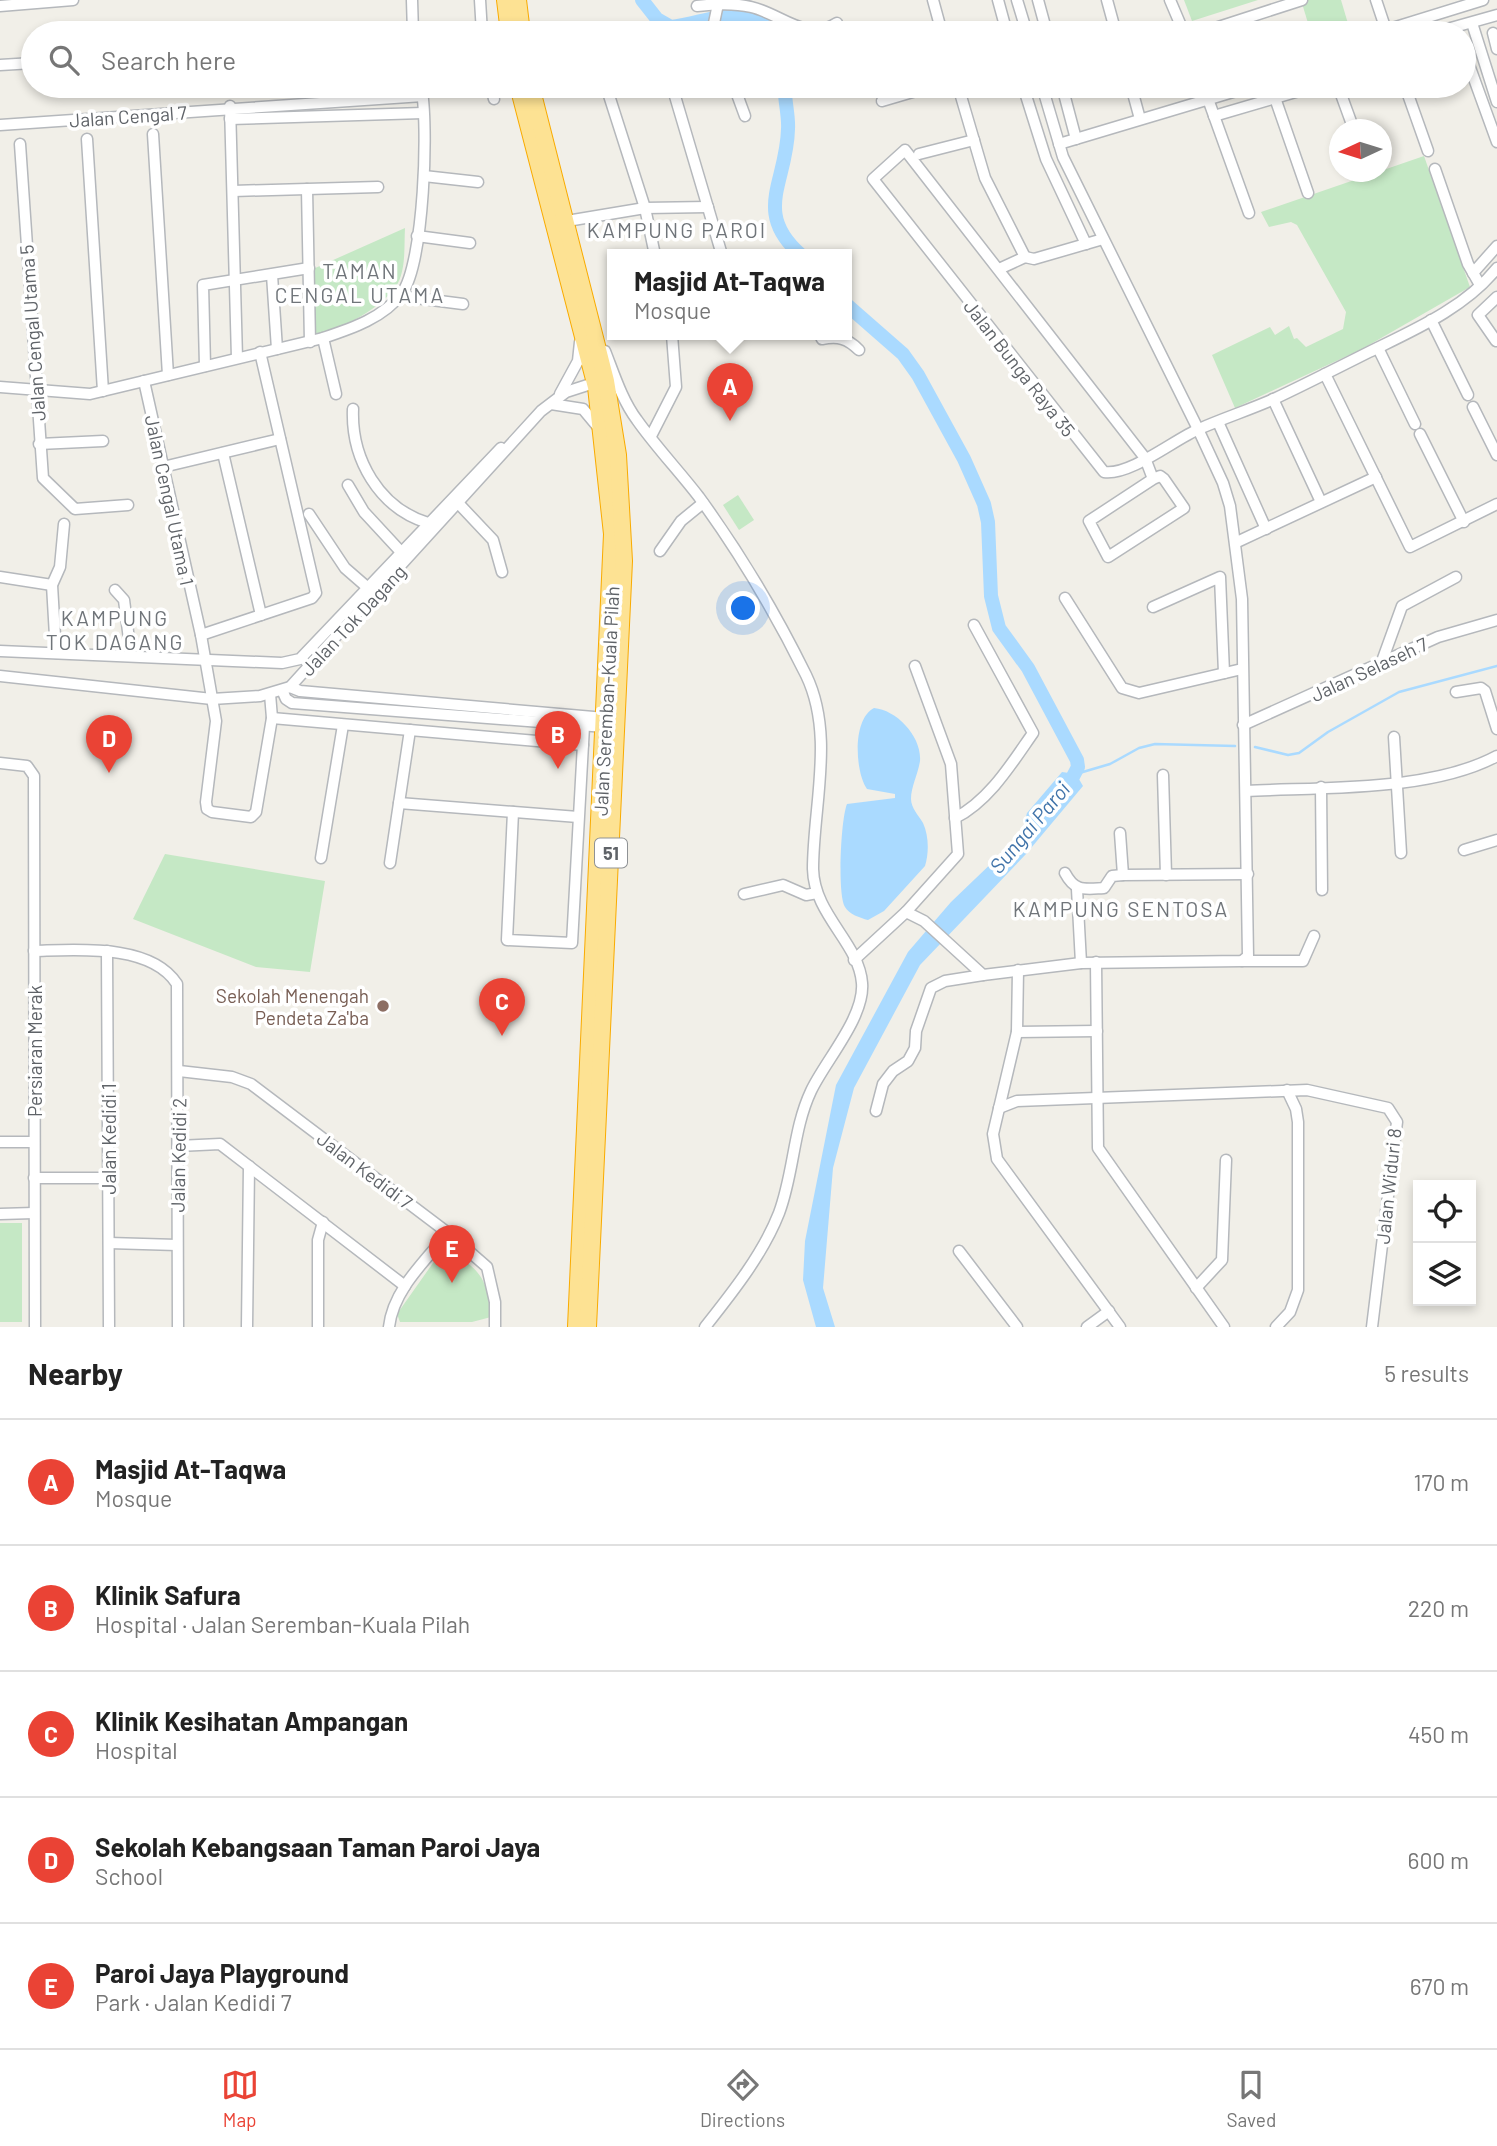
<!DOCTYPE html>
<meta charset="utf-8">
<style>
body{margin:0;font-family:Barlow,sans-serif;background:#f2f2f2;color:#222}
.controls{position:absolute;right:21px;bottom:21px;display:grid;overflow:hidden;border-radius:0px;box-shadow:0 4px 10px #0003}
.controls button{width:63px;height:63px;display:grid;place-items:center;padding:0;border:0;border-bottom:2px solid #e0e0e0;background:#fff;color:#222;font:35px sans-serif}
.compass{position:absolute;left:1329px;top:119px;width:63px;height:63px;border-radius:50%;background:#fff;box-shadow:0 4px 10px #0003;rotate:266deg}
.you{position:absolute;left:744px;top:609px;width:24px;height:24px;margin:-18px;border:5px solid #fff;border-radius:50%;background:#1a73e8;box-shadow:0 0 0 10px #1a73e833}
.badge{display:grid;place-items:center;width:46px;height:46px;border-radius:50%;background:#ea4335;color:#fff;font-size:23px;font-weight:700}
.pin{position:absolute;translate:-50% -58px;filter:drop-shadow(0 2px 4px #0008)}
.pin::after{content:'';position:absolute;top:37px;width:24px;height:21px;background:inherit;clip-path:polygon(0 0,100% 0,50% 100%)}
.popup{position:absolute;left:607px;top:249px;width:245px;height:91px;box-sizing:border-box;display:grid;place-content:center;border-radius:0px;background:#fff;filter:drop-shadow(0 2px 5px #0005);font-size:23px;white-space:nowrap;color:#767676}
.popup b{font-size:26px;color:#222}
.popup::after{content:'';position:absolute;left:50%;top:100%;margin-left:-14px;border:14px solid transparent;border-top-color:#fff}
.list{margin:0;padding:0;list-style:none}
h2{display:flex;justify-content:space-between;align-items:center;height:91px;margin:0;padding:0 28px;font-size:30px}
h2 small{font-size:23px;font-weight:400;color:#767676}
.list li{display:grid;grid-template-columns:46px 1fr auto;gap:21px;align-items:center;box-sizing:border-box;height:126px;padding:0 28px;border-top:2px solid #e0e0e0}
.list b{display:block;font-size:26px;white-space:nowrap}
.list p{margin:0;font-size:23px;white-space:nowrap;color:#767676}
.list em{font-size:23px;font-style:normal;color:#767676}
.icon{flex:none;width:38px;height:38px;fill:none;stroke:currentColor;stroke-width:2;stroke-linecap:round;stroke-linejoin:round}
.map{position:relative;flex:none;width:1497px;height:1327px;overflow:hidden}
.search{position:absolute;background:#fff;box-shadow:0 4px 10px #0003;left:21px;right:21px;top:21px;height:77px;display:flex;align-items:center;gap:18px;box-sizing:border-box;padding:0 24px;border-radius:38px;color:#767676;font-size:26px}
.sheet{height:721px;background:#fff}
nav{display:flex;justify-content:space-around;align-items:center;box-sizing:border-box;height:98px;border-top:2px solid #e0e0e0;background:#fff;font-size:19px;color:#767676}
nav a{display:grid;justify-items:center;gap:4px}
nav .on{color:#ea4335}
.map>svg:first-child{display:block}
.green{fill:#c5e8c5}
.water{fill:#aadaff}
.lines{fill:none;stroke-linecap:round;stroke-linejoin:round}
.stream{stroke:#aadaff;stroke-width:2.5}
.river{stroke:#aadaff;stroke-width:14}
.minor-casing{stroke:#b5b8bc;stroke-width:13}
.highway-casing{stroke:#f9ab00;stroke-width:18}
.minor{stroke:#fff;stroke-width:10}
.highway{stroke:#fde293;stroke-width:16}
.education-dot{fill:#8d6e63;stroke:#fff;stroke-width:2.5}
.labels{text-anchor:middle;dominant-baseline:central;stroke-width:7;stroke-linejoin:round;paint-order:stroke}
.shield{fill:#fff;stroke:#8f9295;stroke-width:2}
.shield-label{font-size:18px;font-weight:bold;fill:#5f6368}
.street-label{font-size:19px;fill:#5f6368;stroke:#fff}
.education-label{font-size:19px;fill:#785e54;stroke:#fff;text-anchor:end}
.neighbourhood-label{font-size:21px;letter-spacing:2px;fill:#70757a;stroke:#fff}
.water-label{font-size:21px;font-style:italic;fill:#4174aa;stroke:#fff}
</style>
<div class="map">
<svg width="1497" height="1327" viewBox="0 0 1497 1327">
<rect width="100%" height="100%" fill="#f1efe8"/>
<g class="green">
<polygon points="1184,0 1258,0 1192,21"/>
<polygon points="1301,0 1341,0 1349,27 1331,33 1311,33"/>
<polygon points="1424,156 1470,287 1362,349 1235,408 1212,355 1270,327 1275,335 1289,326 1294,339 1297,338 1306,347 1343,329 1346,312 1297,225 1291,222 1269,227 1261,212"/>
<path d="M405 228C404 246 406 267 398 283 386 306 338 332 314 335L313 269Z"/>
<polygon points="738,495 754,520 739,530 723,505"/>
<polygon points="165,854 325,881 310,972 256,967 133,919"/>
<rect x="0" y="1223" width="22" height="99"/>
<path d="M445 1246C479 1271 487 1274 491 1317L472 1322H400L397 1314Z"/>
</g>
<g class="water">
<path d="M874 708C897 710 922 737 920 761 918 774 911 787 911 799 911 808 919 816 923 823 929 836 929 853 925 866L884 911 868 920C860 918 849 914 845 907 837 894 841 818 847 804L895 798V794L867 789C855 772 852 719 874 708Z"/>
<polygon points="1062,772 1076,774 1083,786 1026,854 920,965 854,1088 833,1168 823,1288 835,1327 816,1327 803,1280 805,1241 836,1085 908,952 951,902 1021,835 1027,813"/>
</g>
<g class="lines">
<g class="stream">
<polyline points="1255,747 1288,755 1299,753 1328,732 1399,692 1497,666"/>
<polyline points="1076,774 1110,764 1139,748 1155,744 1235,746"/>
</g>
<g class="river">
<path d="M642 0 657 19 671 27C714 21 736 3 776 33"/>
<path d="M785 86C784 100 789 115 788 129 787 182 752 212 801 255"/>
<polyline points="847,305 903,354 918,375 964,459 984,504 988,522 991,596 999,628 1028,668 1077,760 1078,767 1067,788"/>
</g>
<g class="minor-casing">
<g id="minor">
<polyline points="412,0 413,33"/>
<polyline points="480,0 482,33"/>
<polyline points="933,0 942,33"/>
<polyline points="998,0 1007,33"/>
<polyline points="1017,0 1027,33"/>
<polyline points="1038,0 1047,33"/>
<polyline points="1107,0 1116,33"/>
<polyline points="1170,0 1184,33"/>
<polyline points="1376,0 1387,33"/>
<polyline points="0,6 73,0"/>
<path d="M697 6C714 4 734 3 751 7 782 14 806 43 837 23"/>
<polyline points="1472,23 1497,102"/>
<polyline points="1386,30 1483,0"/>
<polyline points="708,33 714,23 718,4"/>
<polyline points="1200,33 1302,0"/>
<polyline points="1433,33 1497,15"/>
<polyline points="1493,33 1497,49"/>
<polyline points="1464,51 1497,142"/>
<polyline points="0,65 33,63"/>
<polyline points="491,86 494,99"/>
<polyline points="606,86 645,208 655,255"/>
<polyline points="672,86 722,255"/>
<polyline points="734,86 745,116"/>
<polyline points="958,86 985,178 1025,257"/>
<polyline points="1023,86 1046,159 1086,244"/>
<polyline points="1062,86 1076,139"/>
<polyline points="1131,86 1140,119"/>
<polyline points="1338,86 1354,130"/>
<polyline points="1405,86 1428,151"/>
<polyline points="1275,98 1308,193"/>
<polyline points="1208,99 1249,213"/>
<polyline points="882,101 933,86"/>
<polyline points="230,106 237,358"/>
<polyline points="1214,116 1316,86"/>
<polyline points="230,119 423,113"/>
<polyline points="0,125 423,96"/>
<polyline points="153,134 168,375"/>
<polyline points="87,139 103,391"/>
<polyline points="20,144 43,478 75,509 128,505"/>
<polyline points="1059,144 1253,86"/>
<polyline points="919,154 974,140"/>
<polyline points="1435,169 1468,264 1480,285"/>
<polyline points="424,176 478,182"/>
<polyline points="307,189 310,342"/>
<polyline points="233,191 378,187"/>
<polyline points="561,222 645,208 708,207"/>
<polyline points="417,236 470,243"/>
<polyline points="999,269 1025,257 1034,259 1103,239"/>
<polyline points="1473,273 1497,246"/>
<polyline points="272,275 277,349"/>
<polyline points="403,293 408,297 463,304"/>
<polyline points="1431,320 1468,395"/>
<path d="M820 335 822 339C838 336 847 338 859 350"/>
<polyline points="323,338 336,394"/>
<polyline points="1496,341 1478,315 1497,297"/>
<polyline points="1378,348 1415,424"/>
<path d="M605 351C614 374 622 400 637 420 656 447 679 471 699 497 739 552 776 614 806 675 835 735 813 806 813 869 814 915 859 943 862 983 865 1017 825 1061 811 1091 793 1129 794 1173 779 1213 763 1254 732 1293 705 1327"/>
<polyline points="205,366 203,285 309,268"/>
<polyline points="1325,374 1410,547 1497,504"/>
<polyline points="144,381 201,635 216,721 206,802 207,809 212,812 251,817 256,812 272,718 270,694"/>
<path d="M0 387 90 394 323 338C350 329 384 318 402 293 424 263 429 123 421 86"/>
<polyline points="560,394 578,361 580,342"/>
<polyline points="1273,399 1321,502"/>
<polyline points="551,404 583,409 598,427"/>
<polyline points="1473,407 1497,455"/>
<path d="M353 409C351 459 379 508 428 523"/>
<polyline points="1218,422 1266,529"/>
<polyline points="1420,434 1464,522"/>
<polyline points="651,436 676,387 672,335"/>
<polyline points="39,444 103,441"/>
<polyline points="223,453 261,615"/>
<polyline points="163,467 280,439"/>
<path d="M1153 479 1160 476 1164 479 1184 508 1108 557 1089 521 1153 479 1145 458 905 150 873 179 1104 472C1130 476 1175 439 1199 429 1224 418 1249 410 1274 399 1306 384 1337 368 1369 352 1414 330 1465 308 1497 268"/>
<polyline points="348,485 364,512 401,552"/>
<polyline points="459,504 493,540 502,572"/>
<polyline points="309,514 345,568 368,588"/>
<polyline points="1237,542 1376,477"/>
<polyline points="660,551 681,521 703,503"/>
<polyline points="0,577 52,585"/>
<polyline points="115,590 124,600 131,655"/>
<polyline points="1065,598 1122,688 1139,693 1242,669"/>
<polyline points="1153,607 1220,577 1224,673"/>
<polyline points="201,635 312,598 316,593 260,352"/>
<polyline points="0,651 282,663 300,659 501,448"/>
<polyline points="56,653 52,585 60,567 64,524"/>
<polyline points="1381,664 1402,606 1456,577"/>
<polyline points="0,676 212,699 260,696 290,687 541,411 566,392 600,381"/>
<polyline points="290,687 300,691 605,718"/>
<polyline points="282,690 286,699 292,703 605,727"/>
<polyline points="1456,692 1481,688 1485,691 1497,729"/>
<polyline points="272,718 583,745"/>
<polyline points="1243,725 1438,637 1497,620"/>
<polyline points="1394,737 1401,853"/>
<polyline points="0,763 27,766 34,776 35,1327"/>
<polyline points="1163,775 1166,875"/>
<polyline points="1321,787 1322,890"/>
<path d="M1246 791C1322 787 1430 792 1497 756"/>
<polyline points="399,803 578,817"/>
<polyline points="513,812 507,940 572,943 584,726"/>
<path d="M955 818C989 801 1012 763 1033 733L974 625"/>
<polyline points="1120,833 1123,875"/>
<polyline points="1464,850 1497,840"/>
<polyline points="321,858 343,725"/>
<polyline points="390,863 410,730"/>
<path d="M1065 873C1075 892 1084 889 1104 888L1112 876 1123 875 1248 874"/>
<polyline points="1077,889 1081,963"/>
<polyline points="744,894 783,885 806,895 817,893"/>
<polyline points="906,912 958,854 951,764 915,666"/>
<path d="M34 951C76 950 151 943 177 984L178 1327"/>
<polyline points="107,951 109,1327"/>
<polyline points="854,960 906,912 924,921 983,975 1081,963 1242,961 1248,956 1242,599 1230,506 1223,483 1198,429 1063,157 1042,86"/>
<polyline points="1242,961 1303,961 1314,936"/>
<polyline points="1096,962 1098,1148 1224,1327"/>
<polyline points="1018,970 1017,1032 993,1134 997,1159 1120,1327"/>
<polyline points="1017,1032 1097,1031"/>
<polyline points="179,1071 232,1077 251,1084 448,1233 487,1267 495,1302 495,1327"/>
<polyline points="999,1108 1017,1101 1307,1090 1388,1108 1397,1122 1372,1327"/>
<polyline points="876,1111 883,1084 893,1071 908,1061 915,1048 916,1031 931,988 945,981 983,975"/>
<polyline points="0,1142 34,1142"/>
<polyline points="178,1146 220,1144 405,1286"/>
<polyline points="34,1178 109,1178"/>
<polyline points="0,1214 34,1213"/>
<polyline points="109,1243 177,1245"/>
<polyline points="959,1251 1017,1327"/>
<polyline points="1196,1288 1222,1260 1226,1160"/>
<polyline points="247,1327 249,1166"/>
<polyline points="318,1327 318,1240 323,1222"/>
<path d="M389 1327C393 1290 425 1261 448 1233"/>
<polyline points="1087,1327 1109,1311"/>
<polyline points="1276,1327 1290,1312 1298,1290 1298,1122 1296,1109 1287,1090"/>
</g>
</g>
<g class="highway-casing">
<g id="highway">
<polyline points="505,0 509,33"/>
<polyline points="518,0 522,33"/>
<polyline points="518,86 596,387 612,534 576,1327"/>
<polyline points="531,86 606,381 618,455 624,561 588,1327"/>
</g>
</g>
<use href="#minor" class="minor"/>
<use href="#highway" class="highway"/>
</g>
<circle class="education-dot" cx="383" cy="1006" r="7"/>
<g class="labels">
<rect class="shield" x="595" y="838.5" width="32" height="29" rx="5"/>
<g class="shield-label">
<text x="611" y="853">51</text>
</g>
<g class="street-label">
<text transform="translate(128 116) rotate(-4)">Jalan Cengal 7</text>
<text transform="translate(32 333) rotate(-94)">Jalan Cengal Utama 5</text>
<text transform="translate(1020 368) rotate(52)">Jalan Bunga Raya 35</text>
<text transform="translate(170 500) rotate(78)">Jalan Cengal Utama 1</text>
<text transform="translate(353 620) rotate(-47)">Jalan Tok Dagang</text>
<text transform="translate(1369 669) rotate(-25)">Jalan Selaseh 7</text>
<text transform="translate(606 701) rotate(-87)">Jalan Seremban-Kuala Pilah</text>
<text transform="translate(34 1051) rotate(-90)">Persiaran Merak</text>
<text transform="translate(108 1139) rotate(-90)">Jalan Kedidi 1</text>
<text transform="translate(178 1155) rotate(-89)">Jalan Kedidi 2</text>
<text transform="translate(365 1170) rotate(37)">Jalan Kedidi 7</text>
<text transform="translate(1388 1186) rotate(-84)">Jalan Widuri 8</text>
</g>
<g class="education-label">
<text x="369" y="995">Sekolah Menengah<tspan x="369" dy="22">Pendeta Za'ba</tspan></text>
</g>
<g class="neighbourhood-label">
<text x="677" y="229">KAMPUNG PAROI</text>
<text x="360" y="270">TAMAN<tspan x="360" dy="24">CENGAL UTAMA</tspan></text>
<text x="115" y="617">KAMPUNG<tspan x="115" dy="24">TOK DAGANG</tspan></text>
<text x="1121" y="908">KAMPUNG SENTOSA</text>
</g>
<g class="water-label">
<text transform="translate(1029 827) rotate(-50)">Sungai Paroi</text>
</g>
</g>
</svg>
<div class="controls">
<button><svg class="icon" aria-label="locate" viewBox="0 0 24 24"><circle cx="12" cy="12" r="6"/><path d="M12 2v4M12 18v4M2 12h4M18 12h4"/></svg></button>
<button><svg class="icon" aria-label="layers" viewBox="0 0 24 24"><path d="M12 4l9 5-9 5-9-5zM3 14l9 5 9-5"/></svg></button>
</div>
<svg class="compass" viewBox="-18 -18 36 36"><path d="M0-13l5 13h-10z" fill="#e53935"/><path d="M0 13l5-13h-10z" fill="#767676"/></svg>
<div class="you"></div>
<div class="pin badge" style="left:730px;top:421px">A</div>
<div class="popup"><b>Masjid At-Taqwa</b>Mosque</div>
<div class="pin badge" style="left:558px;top:769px">B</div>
<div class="pin badge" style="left:502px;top:1036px">C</div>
<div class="pin badge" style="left:109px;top:773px">D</div>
<div class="pin badge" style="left:452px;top:1283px">E</div>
<div class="search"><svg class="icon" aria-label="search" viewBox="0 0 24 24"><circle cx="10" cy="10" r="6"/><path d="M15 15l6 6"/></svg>Search here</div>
</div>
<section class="sheet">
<h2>Nearby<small>5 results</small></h2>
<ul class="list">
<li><span class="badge">A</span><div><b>Masjid At-Taqwa</b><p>Mosque</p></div><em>170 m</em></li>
<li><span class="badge">B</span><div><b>Klinik Safura</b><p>Hospital · Jalan Seremban-Kuala Pilah</p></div><em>220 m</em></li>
<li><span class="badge">C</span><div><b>Klinik Kesihatan Ampangan</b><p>Hospital</p></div><em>450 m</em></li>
<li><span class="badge">D</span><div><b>Sekolah Kebangsaan Taman Paroi Jaya</b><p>School</p></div><em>600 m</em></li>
<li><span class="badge">E</span><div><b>Paroi Jaya Playground</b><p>Park · Jalan Kedidi 7</p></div><em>670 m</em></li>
</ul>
</section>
<nav>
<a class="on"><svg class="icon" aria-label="map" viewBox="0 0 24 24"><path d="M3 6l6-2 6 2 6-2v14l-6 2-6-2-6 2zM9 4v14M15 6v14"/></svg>Map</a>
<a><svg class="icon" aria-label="directions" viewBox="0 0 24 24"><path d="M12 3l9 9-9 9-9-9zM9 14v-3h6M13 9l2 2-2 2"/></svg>Directions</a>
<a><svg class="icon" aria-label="saved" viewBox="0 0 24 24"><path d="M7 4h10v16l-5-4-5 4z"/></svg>Saved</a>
</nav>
